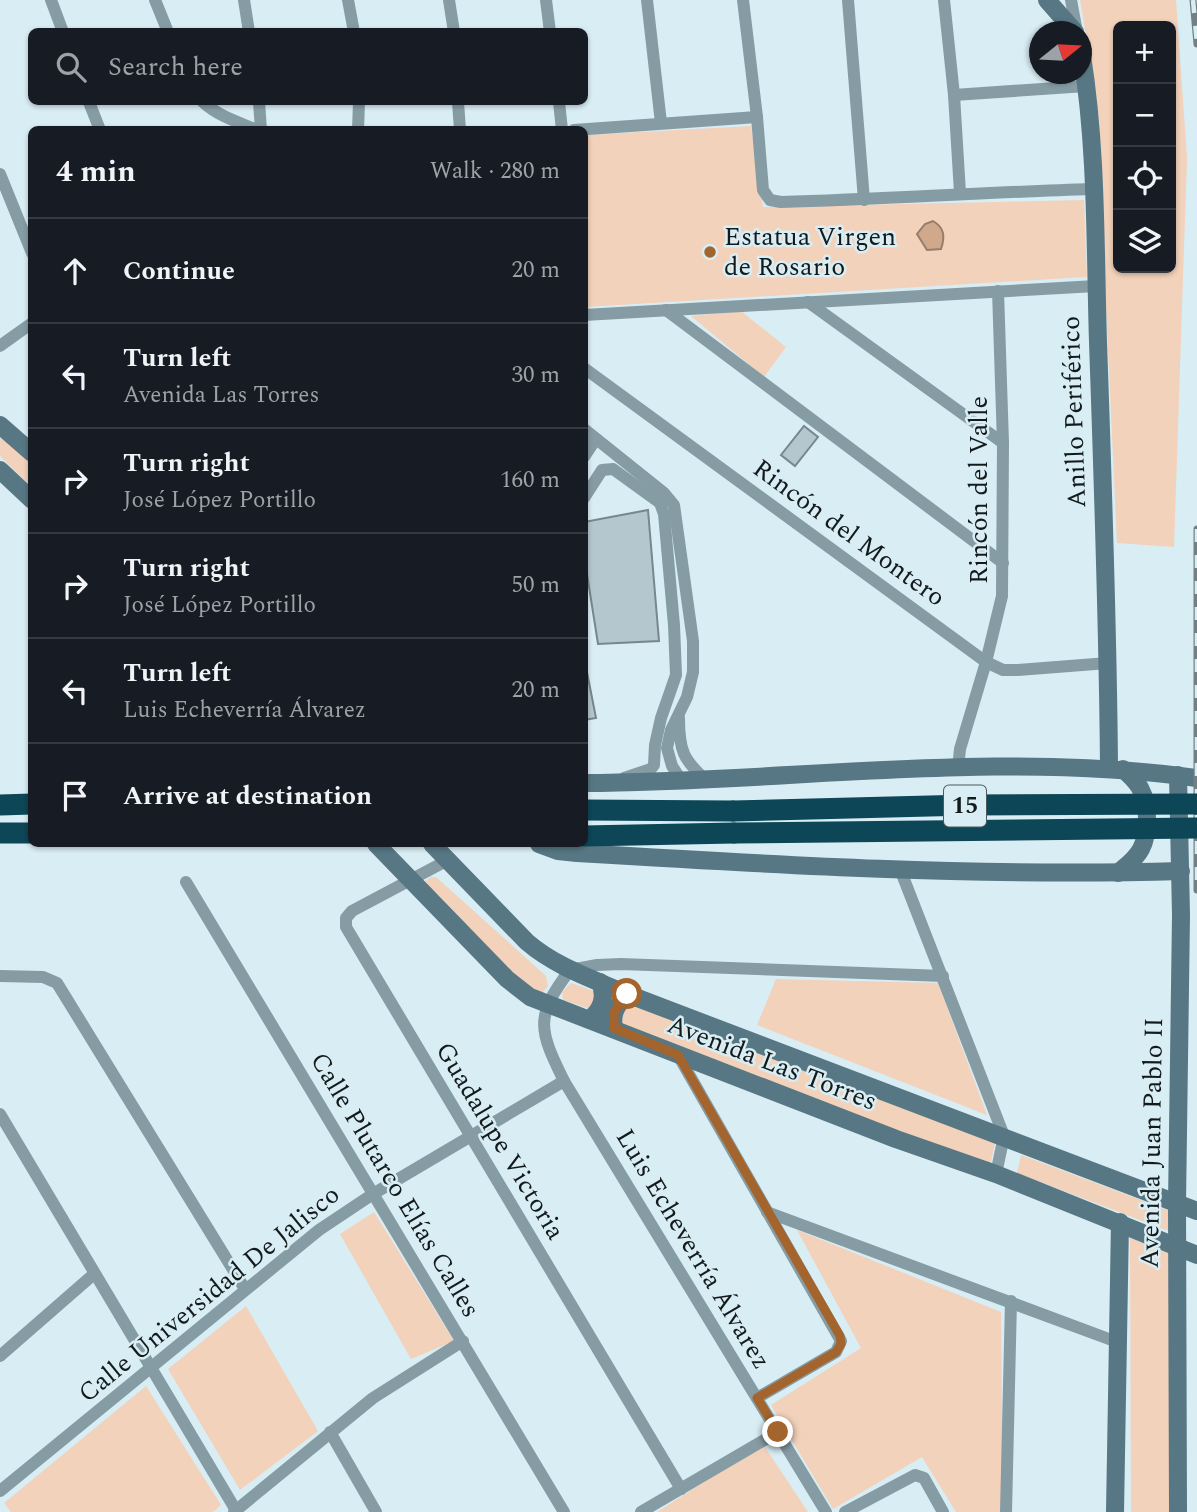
<!DOCTYPE html>
<meta charset="utf-8">
<style>
body{margin:0;font-family:Spectral,serif;background:#242831;color:#f1f3f6}
.controls{position:absolute;right:21px;top:21px;display:grid;overflow:hidden;border-radius:10px;box-shadow:0 2px 5px #0004}
.controls button{width:63px;height:63px;display:grid;place-items:center;padding:0;border:0;border-bottom:2px solid #363941;background:#171b24;color:#f1f3f6;font:35px sans-serif}
.compass{position:absolute;left:1029px;top:21px;width:63px;height:63px;border-radius:50%;background:#171b24;box-shadow:0 2px 5px #0004;rotate:72deg}
.stop{position:absolute;width:21px;height:21px;margin:-16px;border:5px solid #a4642e;border-radius:50%;background:#fff}
.stop.end{background:#a4642e;border-color:#fff;box-shadow:0 2px 7px #0008}
.list{margin:0;padding:0;list-style:none}
h2{display:flex;justify-content:space-between;align-items:center;height:91px;margin:0;padding:0 28px;font-size:30px}
h2 small{font-size:23px;font-weight:400;color:#9ea1a6}
.list li{display:grid;grid-template-columns:46px 1fr auto;gap:21px;align-items:center;box-sizing:border-box;height:105px;padding:0 28px;border-top:2px solid #363941}
.list b{display:block;font-size:26px;white-space:nowrap}
.list p{margin:0;font-size:23px;white-space:nowrap;color:#9ea1a6}
.list em{font-size:23px;font-style:normal;color:#9ea1a6}
.icon{flex:none;width:38px;height:38px;fill:none;stroke:currentColor;stroke-width:2;stroke-linecap:round;stroke-linejoin:round}
.map{position:relative;flex:none;width:1197px;height:1512px;overflow:hidden}
.search{position:absolute;background:#171b24;box-shadow:0 2px 5px #0004;left:28px;top:28px;width:560px;height:77px;display:flex;align-items:center;gap:18px;box-sizing:border-box;padding:0 24px;border-radius:10px;color:#9ea1a6;font-size:26px}
.panel{position:absolute;background:#171b24;box-shadow:0 2px 5px #0004;left:28px;top:126px;width:560px;height:721px;border-radius:10px}
.map>svg:first-child{display:block}
.green{fill:#f2d2bb;fill-rule:evenodd}
.water{fill:#d0a88b;stroke:#977d6a;stroke-width:2}
.building{fill:#b4c6ce;stroke:#76878e;stroke-width:2}
.lines{fill:none;stroke-linecap:round;stroke-linejoin:round}
.street{stroke:#869ca4;stroke-width:12}
.secondary{stroke:#567783;stroke-width:18}
.highway{stroke:#0d4656;stroke-width:21}
.rail-casing{stroke:#728084;stroke-width:7}
.rail{stroke:#d9edf4;stroke-width:4.5;stroke-dasharray:13;stroke-linecap:butt}
.highway-bridge{stroke:#0d4656;stroke-width:21}
.route{stroke:#a4642e;stroke-width:9}
.poi-dot{fill:#a4642e;stroke:#d9edf4;stroke-width:2.5}
.labels{text-anchor:middle;dominant-baseline:central;stroke-width:5;stroke-linejoin:round;paint-order:stroke}
.shield{fill:#d9edf4;stroke:#4e595d;stroke-width:2}
.shield-label{font-size:24px;font-weight:bold;fill:#131a1c}
.poi-label{font-size:26px;fill:#131a1c;stroke:#d9edf4;text-anchor:start}
.street-label{font-size:26px;fill:#131a1c;stroke:#d9edf4}
</style>
<div class="map">
<svg width="1197" height="1512" viewBox="0 0 1197 1512">
<rect width="100%" height="100%" fill="#d9edf4"/>
<g class="green">
<path d="M1080 0H1176L1187 158 1174 547 1117 543 1096 94ZM1118 26H1171V268H1118Z"/>
<polygon points="751,126 763,207 1084,200 1087,277 585,307 585,135"/>
<polygon points="741,311 786,347 764,377 691,316"/>
<polygon points="7,435 31,460 31,487 0,456 0,439"/>
<polygon points="431,877 436,877 546,976 548,986 542,993 517,983 424,882"/>
<polygon points="776,979 938,983 987,1115 757,1025"/>
<polygon points="571,983 597,992 590,1009 563,1000 562,992"/>
<polygon points="629,1004 995,1143 990,1166 622,1026 621,1008"/>
<polygon points="1021,1155 1170,1211 1169,1231 1017,1173"/>
<polygon points="374,1212 454,1341 411,1359 340,1234"/>
<polygon points="797,1230 1001,1312 1003,1512 956,1512 922,1457 833,1509 771,1405 861,1348"/>
<polygon points="1130,1238 1176,1255 1173,1512 1131,1512"/>
<polygon points="246,1306 318,1431 240,1490 168,1369"/>
<polygon points="146,1386 221,1505 213,1512 11,1512 4,1503"/>
<polygon points="763,1444 808,1512 657,1512"/>
</g>
<path class="water" d="M933 221C945 228 945 237 941 249L927 250 917 234 925 224Z"/>
<g class="building">
<polygon points="804,426 818,437 795,466 781,455"/>
<polygon points="648,510 659,641 598,644 584,555 584,522"/>
<polygon points="584,657 596,718 584,720"/>
</g>
<g class="lines">
<g class="street">
<polyline points="51,0 63,32"/>
<polyline points="155,0 168,32"/>
<polyline points="244,0 249,32"/>
<polyline points="348,0 354,32"/>
<polyline points="449,0 454,32"/>
<polyline points="546,0 550,32"/>
<polyline points="647,0 661,123"/>
<path d="M743 0 757 117 763 190 770 200 781 202C885 199 989 192 1093 189"/>
<polyline points="848,0 864,200"/>
<polyline points="944,0 954,95 960,193"/>
<polyline points="1071,0 1077,32"/>
<polyline points="954,95 1086,86"/>
<polyline points="89,102 100,130"/>
<path d="M203 102C218 116 238 122 257 130"/>
<polyline points="259,102 261,130"/>
<polyline points="458,102 460,130"/>
<polyline points="559,102 562,130"/>
<polyline points="358,130 359,102"/>
<polyline points="574,130 757,117"/>
<polyline points="0,174 32,253"/>
<polyline points="808,302 1003,443"/>
<polyline points="666,310 1003,563"/>
<polyline points="584,315 1096,286"/>
<polyline points="0,346 32,323"/>
<polyline points="584,368 986,662 1003,670 1018,670 1108,663"/>
<polyline points="584,429 664,493 674,505 693,641 693,672 687,697 671,730 667,748 672,766 683,783"/>
<polyline points="584,457 596,439"/>
<polyline points="584,498 602,470 613,469 660,503 664,514 674,625 676,675 661,718 655,745 654,765 651,769 624,778"/>
<path d="M679 718C679 750 683 760 707 781"/>
<polyline points="958,768 960,749 986,662 1002,596 1003,443 998,291"/>
<polyline points="448,860 352,911 346,918 346,927 681,1489"/>
<polyline points="900,869 1004,1136 996,1174"/>
<polyline points="186,882 564,1512"/>
<polyline points="0,976 43,977 57,983 245,1289"/>
<polyline points="678,1055 841,1341 836,1352 757,1398"/>
<polyline points="0,1114 237,1512"/>
<polyline points="767,1212 1117,1342"/>
<polyline points="0,1356 94,1274"/>
<polyline points="330,1432 376,1512"/>
<polyline points="0,1491 319,1230 373,1194 564,1081"/>
<polyline points="234,1512 373,1398 463,1341"/>
<polyline points="641,1512 778,1432"/>
<path d="M826 1512 564 1081C539 1030 534 1017 570 970L597 965 621 964 943 976"/>
<polyline points="845,1512 915,1475 924,1478 943,1512"/>
<polyline points="1006,1512 1011,1301"/>
</g>
<g class="secondary">
<polyline points="1047,0 1075,32"/>
<path d="M1082 56C1097 150 1095 247 1098 342 1103 484 1108 626 1109 768"/>
<polyline points="0,425 32,453"/>
<polyline points="0,470 32,500"/>
<path d="M584 783C788 782 995 750 1197 778"/>
<polyline points="376,844 507,979 530,997 896,1139 996,1174 1197,1255"/>
<path d="M432 844 527 942C556 967 593 979 627 994L1197 1211"/>
<path d="M539 844 558 851 577 853C778 865 980 877 1181 871"/>
<path d="M1118 873C1126 866 1136 859 1141 849 1149 834 1149 805 1141 790 1137 781 1129 775 1123 769"/>
<path d="M590 1019C602 1009 606 997 600 982"/>
<path d="M614 1028C611 1013 617 1005 627 994"/>
<polyline points="1115,1512 1120,1222"/>
<polyline points="1178,1512 1177,1204 1181,915 1178,775"/>
</g>
<g class="highway">
<polyline points="0,805 32,804"/>
<polyline points="584,810 733,811"/>
<polyline points="0,833 32,833"/>
<polyline points="584,836 734,833"/>
</g>
<g class="rail-casing">
<g id="rail">
<polyline points="1193,0 1197,44"/>
<polyline points="1197,529 1197,890"/>
</g>
</g>
<use href="#rail" class="rail"/>
<g class="highway-bridge">
<polyline points="733,811 969,805 1197,804"/>
<polyline points="734,833 1197,828"/>
</g>
</g>
<g class="lines">
<polyline class="route" points="627,994 614,1012 614,1028 678,1055 840,1336 841,1344 836,1352 757,1398 778,1432"/>
</g>
<circle class="poi-dot" cx="710" cy="252" r="7"/>
<g class="labels">
<rect class="shield" x="944" y="785.5" width="42" height="41" rx="5"/>
<g class="shield-label">
<text x="965" y="806">15</text>
</g>
<g class="poi-label">
<text x="724" y="237">Estatua Virgen<tspan x="724" dy="30">de Rosario</tspan></text>
</g>
<g class="street-label">
<text transform="translate(1074 412) rotate(-92)">Anillo Periférico</text>
<text transform="translate(979 490) rotate(-90)">Rincón del Valle</text>
<text transform="translate(849 533) rotate(36)">Rincón del Montero</text>
<text transform="translate(772 1063) rotate(21)">Avenida Las Torres</text>
<text transform="translate(500 1141) rotate(59)">Guadalupe Victoria</text>
<text transform="translate(1152 1143) rotate(-89)">Avenida Juan Pablo II</text>
<text transform="translate(395 1185) rotate(59)">Calle Plutarco Elías Calles</text>
<text transform="translate(693 1249) rotate(59)">Luis Echeverría Álvarez</text>
<text transform="translate(209 1294) rotate(-39)">Calle Universidad De Jalisco</text>
</g>
</g>
</svg>
<div class="controls">
<button>+</button>
<button>−</button>
<button><svg class="icon" aria-label="locate" viewBox="0 0 24 24"><circle cx="12" cy="12" r="6"/><path d="M12 2v4M12 18v4M2 12h4M18 12h4"/></svg></button>
<button><svg class="icon" aria-label="layers" viewBox="0 0 24 24"><path d="M12 4l9 5-9 5-9-5zM3 14l9 5 9-5"/></svg></button>
</div>
<svg class="compass" viewBox="-18 -18 36 36"><path d="M0-13l5 13h-10z" fill="#e53935"/><path d="M0 13l5-13h-10z" fill="#9ea1a6"/></svg>
<div class="stop" style="left:627px;top:994px"></div>
<div class="stop end" style="left:778px;top:1432px"></div>
<div class="search"><svg class="icon" aria-label="search" viewBox="0 0 24 24"><circle cx="10" cy="10" r="6"/><path d="M15 15l6 6"/></svg>Search here</div>
<section class="panel">
<h2>4 min<small>Walk · 280 m</small></h2>
<ul class="list">
<li><svg class="icon" aria-label="ahead" viewBox="0 0 24 24"><path d="M12 20V5M6 11l6-6 6 6"/></svg><div><b>Continue</b></div><em>20 m</em></li>
<li><svg class="icon" aria-label="left" viewBox="0 0 24 24"><path d="M17 20v-9H6M10 6l-5 5 5 5"/></svg><div><b>Turn left</b><p>Avenida Las Torres</p></div><em>30 m</em></li>
<li><svg class="icon" aria-label="right" viewBox="0 0 24 24"><path d="M7 20v-9h11M14 6l5 5-5 5"/></svg><div><b>Turn right</b><p>José López Portillo</p></div><em>160 m</em></li>
<li><svg class="icon" aria-label="right" viewBox="0 0 24 24"><path d="M7 20v-9h11M14 6l5 5-5 5"/></svg><div><b>Turn right</b><p>José López Portillo</p></div><em>50 m</em></li>
<li><svg class="icon" aria-label="left" viewBox="0 0 24 24"><path d="M17 20v-9H6M10 6l-5 5 5 5"/></svg><div><b>Turn left</b><p>Luis Echeverría Álvarez</p></div><em>20 m</em></li>
<li><svg class="icon" aria-label="arrive" viewBox="0 0 24 24"><path d="M6 21V4h12l-3 4 3 4H6"/></svg><div><b>Arrive at destination</b></div></li>
</ul>
</section>
</div>
